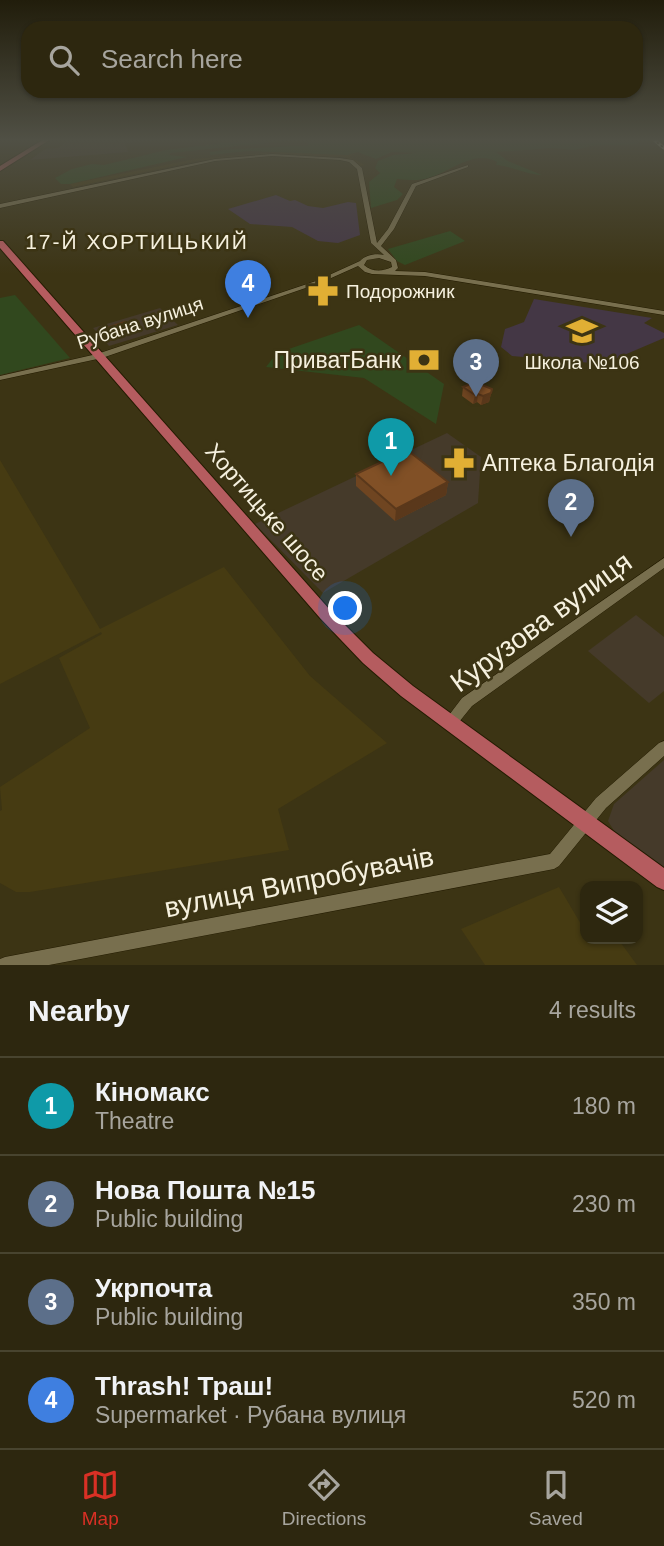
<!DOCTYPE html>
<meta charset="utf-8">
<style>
body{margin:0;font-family:Arial,sans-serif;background:#39331d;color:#f1f3f6}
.controls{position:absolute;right:21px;bottom:21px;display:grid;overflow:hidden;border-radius:14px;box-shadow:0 2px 5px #0004}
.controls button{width:63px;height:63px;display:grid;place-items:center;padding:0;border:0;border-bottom:2px solid #48442f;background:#2d270f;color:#f1f3f6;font:35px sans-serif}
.you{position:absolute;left:346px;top:609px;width:24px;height:24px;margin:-18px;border:5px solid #fff;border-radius:50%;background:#1a73e8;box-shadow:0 0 0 10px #1a73e833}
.badge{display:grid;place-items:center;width:46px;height:46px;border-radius:50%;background:#d93025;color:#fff;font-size:23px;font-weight:700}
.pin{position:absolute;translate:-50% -58px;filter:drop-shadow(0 2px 4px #0008)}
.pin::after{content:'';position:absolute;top:37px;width:24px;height:21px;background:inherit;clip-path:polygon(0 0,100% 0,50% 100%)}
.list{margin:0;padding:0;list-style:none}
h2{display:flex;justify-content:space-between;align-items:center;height:91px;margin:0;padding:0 28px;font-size:30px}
h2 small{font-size:23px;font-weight:400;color:#a7a59e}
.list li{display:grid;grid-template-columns:46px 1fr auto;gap:21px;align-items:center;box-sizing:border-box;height:98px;padding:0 28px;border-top:2px solid #48442f}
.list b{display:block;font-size:26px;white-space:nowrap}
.list p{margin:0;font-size:23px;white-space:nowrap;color:#a7a59e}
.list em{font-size:23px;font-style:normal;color:#a7a59e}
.icon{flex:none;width:38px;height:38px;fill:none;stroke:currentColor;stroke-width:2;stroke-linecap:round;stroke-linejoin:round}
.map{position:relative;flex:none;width:664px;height:965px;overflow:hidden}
.search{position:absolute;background:#2d270f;box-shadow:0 2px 5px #0004;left:21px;right:21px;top:21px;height:77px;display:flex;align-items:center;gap:18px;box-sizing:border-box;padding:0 24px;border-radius:21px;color:#a7a59e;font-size:26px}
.sheet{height:483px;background:#2d270f}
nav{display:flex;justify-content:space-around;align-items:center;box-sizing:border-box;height:98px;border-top:2px solid #48442f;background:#2d270f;font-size:19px;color:#a7a59e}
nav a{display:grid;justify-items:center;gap:4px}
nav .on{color:#d93025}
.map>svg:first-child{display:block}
.commercial{fill:#453a2a}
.built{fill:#463b12}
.education{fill:#443745}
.green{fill:#31481e}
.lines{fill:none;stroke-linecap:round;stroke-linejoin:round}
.minor-casing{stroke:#231b00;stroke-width:1}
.major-casing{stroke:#231b00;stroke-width:2}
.minor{fill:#786f4e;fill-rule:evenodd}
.major{fill:#b55c5f;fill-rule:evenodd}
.rail-casing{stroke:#e1dbc8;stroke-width:3.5}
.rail{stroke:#3c3414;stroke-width:2;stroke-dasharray:2.5;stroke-linecap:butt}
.wall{fill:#6f4521}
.shaded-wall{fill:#5a381b}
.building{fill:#815026;stroke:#5a381b;stroke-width:2}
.labels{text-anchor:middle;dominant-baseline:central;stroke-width:5;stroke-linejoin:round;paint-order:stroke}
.far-poi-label{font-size:19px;fill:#f6f1df;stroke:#3c3414;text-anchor:start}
.far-street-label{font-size:19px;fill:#f6f1df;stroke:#3c3414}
.far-quarter-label{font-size:21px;letter-spacing:2px;fill:#f6f1df;stroke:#3c3414}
.poi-label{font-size:23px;fill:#f6f1df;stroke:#3c3414;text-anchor:end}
.street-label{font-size:23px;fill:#f6f1df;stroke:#3c3414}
.near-street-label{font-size:28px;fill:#f6f1df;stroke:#3c3414}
</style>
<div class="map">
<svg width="664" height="965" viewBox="0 0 664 965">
<rect width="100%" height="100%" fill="#3c3414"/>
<g class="commercial">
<polygon points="168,139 125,143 128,152 30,160 45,149 58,148 68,140"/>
<polygon points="160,308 178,325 109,346 93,328"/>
<polygon points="447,433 481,457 478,503 323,593 255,524"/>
<polygon points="636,615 664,637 664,691 649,703 588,651"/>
<polygon points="664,760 664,868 616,834 608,821 614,804"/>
</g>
<g class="built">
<polygon points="273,152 356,154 349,157 365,165 360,166 345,158 347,157 251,155 197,161 73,187 70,184 195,159"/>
<polygon points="0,460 100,629 224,567 310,676 387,743 278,809 289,850 30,892 16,892 0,883 0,811 2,810 0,787 90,728 59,658 102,634 101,632 0,684"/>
<polygon points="559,887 585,931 585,939 618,939 637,965 485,965 461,929"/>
</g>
<g class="education">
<polygon points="276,195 290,201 295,200 308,206 323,208 348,202 356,203 360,235 338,243 318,241 292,227 250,224 228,209"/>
<polygon points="534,299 652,318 644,323 664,333 664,338 603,364 512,356 501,347 505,329 524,322"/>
</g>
<g class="green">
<path d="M641 139 636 144 591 146 575 150 552 148 496 152 508 161 542 175C526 175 512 166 496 165L497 162C475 149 449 172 430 178 418 181 408 180 397 179L394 187 403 194 397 200 371 208 369 182 380 173 375 168 378 161 393 155 417 153 392 152 376 159 358 152 347 155 249 151 210 155V152L223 150 310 145 303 141H285L171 153 169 155 187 157 70 184H61L55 178 72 169 92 164 104 165 166 150 247 140Z"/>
<polygon points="450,231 465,241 405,265 397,261 388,249"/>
<polygon points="15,295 70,358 0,375 0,298"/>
<polygon points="359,325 444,384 436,424 364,378 266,367 277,353"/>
</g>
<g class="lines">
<g class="minor-casing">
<g id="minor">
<path d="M272 154 340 158 353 160 362 168 377 243 388 229 412 184 468 165V167L416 186 394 229 381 246 396 260 398 268 395 271 425 272 664 311V315L425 276 372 274 365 272 358 266 320 283 102 358 0 380V376L97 354 316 281 360 261C365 255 376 253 384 255L371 243 357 169 349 162 340 160 272 156 215 161 0 208V204L215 159ZM379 258 391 262 392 267C382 272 372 272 364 265L367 260Z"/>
<polygon points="664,558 664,568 472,706 455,727 450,729 445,727 443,723 462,698"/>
<polygon points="664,741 664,756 606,808 559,866 554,869 49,965 0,965 0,959 5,957 550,854 596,798 659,743"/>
</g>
</g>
<g class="major-casing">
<g id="major">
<polygon points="44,139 51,139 0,171 0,166"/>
<polygon points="0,241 3,241 330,610 373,653 413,686 664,868 664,890 657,887 401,696 363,663 320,618 0,248"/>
</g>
</g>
<use href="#minor" class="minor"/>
<use href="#major" class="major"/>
<g class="rail-casing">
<polyline id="rail" points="653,139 664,148"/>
</g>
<use href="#rail" class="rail"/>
</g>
<g class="wall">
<polygon points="463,387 492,389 489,402 481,405 477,402 473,404 462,396"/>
<polygon points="356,474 448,482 446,495 395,521 356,486"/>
</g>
<g class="shaded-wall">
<polygon points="133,330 133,333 110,341 110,338"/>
<polygon points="491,393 489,402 481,405 483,396"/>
<polygon points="478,394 477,402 473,404 475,395"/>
<polygon points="448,482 446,495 395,521 396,509"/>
</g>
<g class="building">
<polygon points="125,322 133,330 110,338 101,330"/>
<polygon points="475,382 492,389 491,393 483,396 478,394 475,395 463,387"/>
<polygon points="403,452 407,455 411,453 448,482 396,509 356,474"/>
</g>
<linearGradient id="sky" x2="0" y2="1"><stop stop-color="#211d0b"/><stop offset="0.51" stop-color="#505045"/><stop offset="1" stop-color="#505045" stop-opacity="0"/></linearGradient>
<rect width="664" height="274" fill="url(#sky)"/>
<defs>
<g id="pharmacy-bare" transform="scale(2.415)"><path d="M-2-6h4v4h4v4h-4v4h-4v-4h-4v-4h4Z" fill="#e1af34" stroke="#3c3414" stroke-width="2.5" paint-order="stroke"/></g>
<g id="school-bare" transform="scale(2.415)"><path d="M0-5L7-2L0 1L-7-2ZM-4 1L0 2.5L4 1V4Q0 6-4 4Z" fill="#e1af34" stroke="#3c3414" stroke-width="2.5" paint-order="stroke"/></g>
<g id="bank-bare" transform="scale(2.415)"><path d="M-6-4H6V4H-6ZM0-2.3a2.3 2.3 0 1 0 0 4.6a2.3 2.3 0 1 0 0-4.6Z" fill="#e1af34" stroke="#3c3414" stroke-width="2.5" paint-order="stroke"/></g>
</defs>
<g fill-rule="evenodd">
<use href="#pharmacy-bare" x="323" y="291"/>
<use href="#school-bare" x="582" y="331"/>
<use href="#bank-bare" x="424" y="360"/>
<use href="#pharmacy-bare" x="459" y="463"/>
</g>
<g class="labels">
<g class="far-poi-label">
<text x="346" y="291">Подорожник</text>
<text x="582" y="362" text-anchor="middle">Школа №106</text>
</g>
<g class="far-street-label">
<text transform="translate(140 323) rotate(-18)">Рубана вулиця</text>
</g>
<g class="far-quarter-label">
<text x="137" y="241">17-Й ХОРТИЦЬКИЙ</text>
</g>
<g class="poi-label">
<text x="401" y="360">ПриватБанк</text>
<text x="482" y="463" text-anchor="start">Аптека Благодiя</text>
</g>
<g class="street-label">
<text transform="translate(267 512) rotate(49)">Хортицьке шосе</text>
</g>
<g class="near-street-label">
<text transform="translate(541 622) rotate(-36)">Курузова вулиця</text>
<text transform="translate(299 882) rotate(-11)">вулиця Випробувачів</text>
</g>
</g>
</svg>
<div class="controls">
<button><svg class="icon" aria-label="layers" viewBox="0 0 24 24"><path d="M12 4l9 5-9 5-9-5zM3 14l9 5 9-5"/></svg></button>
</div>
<div class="you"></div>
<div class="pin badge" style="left:391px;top:476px;background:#0f9aa8">1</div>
<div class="pin badge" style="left:571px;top:537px;background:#5c6f8a">2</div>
<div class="pin badge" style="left:476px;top:397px;background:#5c6f8a">3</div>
<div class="pin badge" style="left:248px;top:318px;background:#3f7fe0">4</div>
<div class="search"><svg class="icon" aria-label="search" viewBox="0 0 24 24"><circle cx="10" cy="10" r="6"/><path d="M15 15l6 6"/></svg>Search here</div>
</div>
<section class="sheet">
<h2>Nearby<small>4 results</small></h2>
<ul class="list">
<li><span class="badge" style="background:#0f9aa8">1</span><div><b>Кіномакс</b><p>Theatre</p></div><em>180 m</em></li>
<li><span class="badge" style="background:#5c6f8a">2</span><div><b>Нова Пошта №15</b><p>Public building</p></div><em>230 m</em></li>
<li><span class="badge" style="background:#5c6f8a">3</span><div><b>Укрпочта</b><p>Public building</p></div><em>350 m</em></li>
<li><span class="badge" style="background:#3f7fe0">4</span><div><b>Thrash! Траш!</b><p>Supermarket · Рубана вулиця</p></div><em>520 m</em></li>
</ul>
</section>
<nav>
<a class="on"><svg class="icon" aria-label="map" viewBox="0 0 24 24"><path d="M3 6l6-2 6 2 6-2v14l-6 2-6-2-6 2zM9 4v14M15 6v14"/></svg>Map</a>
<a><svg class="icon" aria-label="directions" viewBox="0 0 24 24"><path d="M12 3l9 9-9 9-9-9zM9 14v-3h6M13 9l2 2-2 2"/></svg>Directions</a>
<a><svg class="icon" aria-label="saved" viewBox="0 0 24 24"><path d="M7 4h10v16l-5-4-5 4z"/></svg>Saved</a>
</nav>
